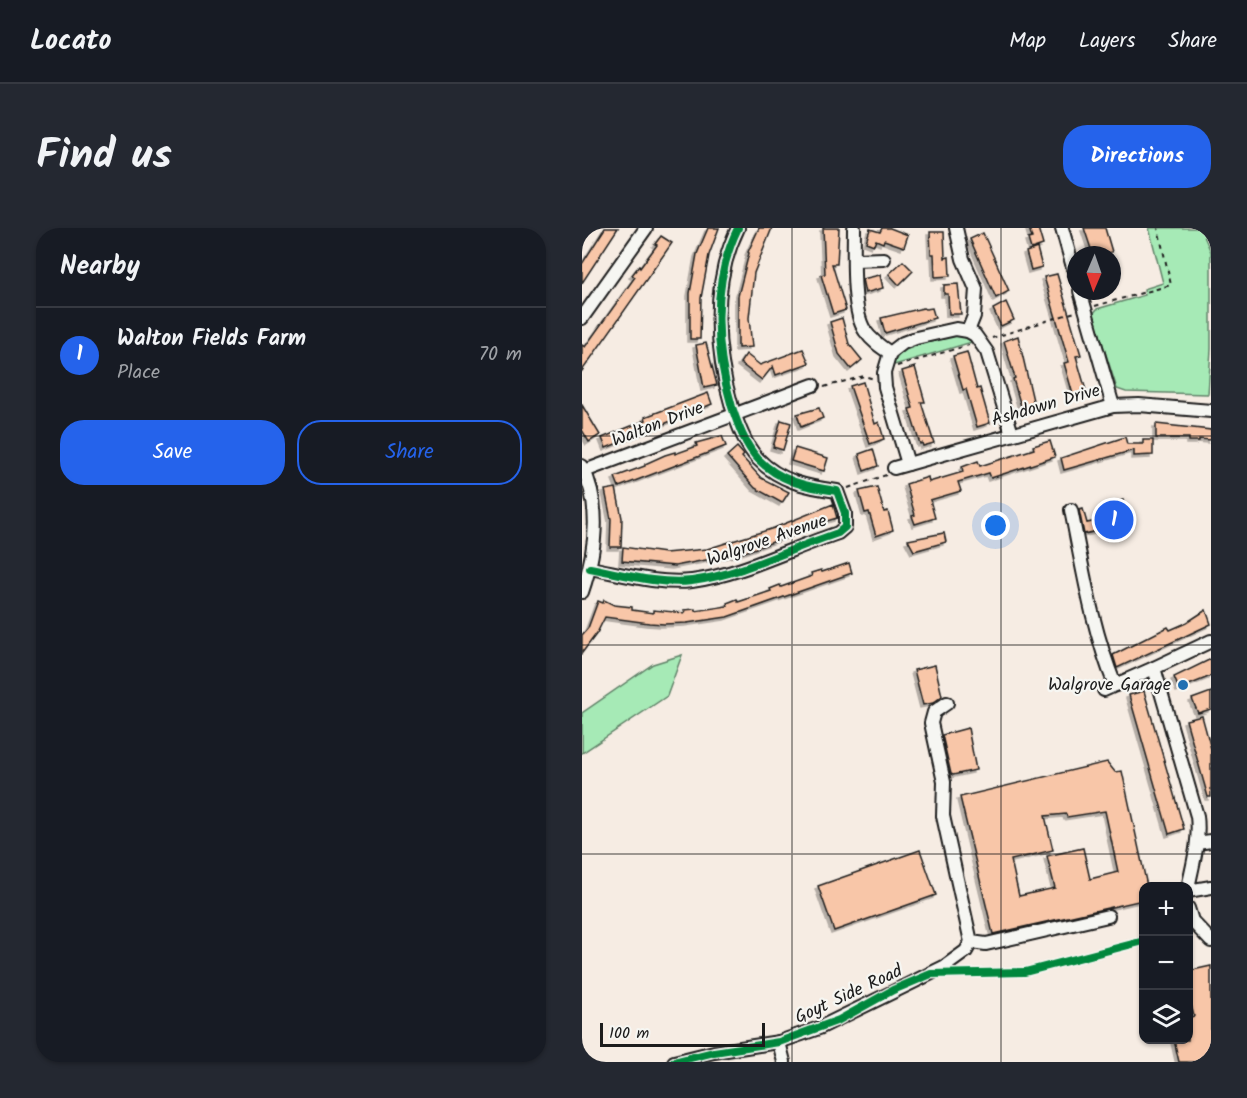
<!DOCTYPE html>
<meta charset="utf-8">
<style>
body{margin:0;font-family:Kalam,sans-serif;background:#242831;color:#f1f3f6}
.controls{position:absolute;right:18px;bottom:18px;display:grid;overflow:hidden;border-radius:12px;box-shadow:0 2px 4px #0004}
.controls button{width:54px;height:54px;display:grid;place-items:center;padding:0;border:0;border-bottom:2px solid #363941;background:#171b24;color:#f1f3f6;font:30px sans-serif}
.compass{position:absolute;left:485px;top:18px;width:54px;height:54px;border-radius:50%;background:#171b24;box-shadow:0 2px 4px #0004;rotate:182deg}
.scale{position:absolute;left:18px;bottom:15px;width:165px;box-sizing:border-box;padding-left:6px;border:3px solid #1c1c1c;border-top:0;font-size:16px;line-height:21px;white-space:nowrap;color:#1c1c1c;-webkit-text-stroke:4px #f6f6f2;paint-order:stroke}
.you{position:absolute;left:414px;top:298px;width:21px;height:21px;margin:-15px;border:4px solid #fff;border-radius:50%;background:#1a73e8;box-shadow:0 0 0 9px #1a73e833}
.badge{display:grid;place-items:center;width:39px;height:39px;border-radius:50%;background:#2563eb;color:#fff;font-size:20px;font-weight:700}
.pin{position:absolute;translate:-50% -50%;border:3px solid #fff;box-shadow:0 2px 6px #0006}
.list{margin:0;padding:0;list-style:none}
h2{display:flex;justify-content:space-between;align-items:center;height:78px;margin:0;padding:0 24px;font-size:26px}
h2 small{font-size:20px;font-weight:400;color:#9ea1a6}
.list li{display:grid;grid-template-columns:39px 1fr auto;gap:18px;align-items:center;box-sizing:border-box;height:96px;padding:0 24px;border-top:2px solid #363941}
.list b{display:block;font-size:22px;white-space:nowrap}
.list p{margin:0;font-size:20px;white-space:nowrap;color:#9ea1a6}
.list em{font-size:20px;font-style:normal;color:#9ea1a6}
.actions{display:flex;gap:12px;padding:18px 24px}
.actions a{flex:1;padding:14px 0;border:2px solid #2563eb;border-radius:24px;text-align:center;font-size:21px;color:#2563eb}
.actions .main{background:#2563eb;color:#fff}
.icon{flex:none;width:33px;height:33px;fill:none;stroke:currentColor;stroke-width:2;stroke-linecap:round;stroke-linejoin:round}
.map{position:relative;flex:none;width:629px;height:834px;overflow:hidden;border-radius:24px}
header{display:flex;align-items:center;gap:36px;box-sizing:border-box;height:84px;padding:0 30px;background:#171b24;border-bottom:2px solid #363941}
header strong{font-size:28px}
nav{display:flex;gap:33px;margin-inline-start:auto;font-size:21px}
.intro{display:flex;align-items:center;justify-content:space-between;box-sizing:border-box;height:144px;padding:0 36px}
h1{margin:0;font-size:42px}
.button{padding:15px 27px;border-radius:24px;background:#2563eb;color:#fff;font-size:21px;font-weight:700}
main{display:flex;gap:36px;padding:0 36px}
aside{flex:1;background:#171b24;border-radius:24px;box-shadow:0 2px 4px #0004}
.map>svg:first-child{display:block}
.green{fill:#a6eab6;stroke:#618369;stroke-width:1.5}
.building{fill:#f8c6a8;stroke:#1c1c1c;stroke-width:1.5;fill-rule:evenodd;filter:url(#shadow)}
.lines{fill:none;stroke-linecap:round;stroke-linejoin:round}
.minor-casing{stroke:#1c1c1c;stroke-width:16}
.path{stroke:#1c1c1c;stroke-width:2;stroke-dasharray:4.5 4.5;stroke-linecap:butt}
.minor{stroke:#f6f6f2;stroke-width:12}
.cycleway-casing{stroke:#f6f6f2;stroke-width:11}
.cycleway{stroke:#00873e;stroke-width:8}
.grid{fill:none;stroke:#1c1c1c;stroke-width:1.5;stroke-opacity:0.55}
.poi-dot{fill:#1f6fb2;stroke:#f6f6f2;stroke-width:2}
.labels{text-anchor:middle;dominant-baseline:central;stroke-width:4.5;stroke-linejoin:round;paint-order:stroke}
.street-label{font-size:18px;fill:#1c1c1c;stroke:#f6f6f2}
.poi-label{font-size:18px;fill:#1c1c1c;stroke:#f6f6f2;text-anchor:end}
</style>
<header>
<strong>Locato</strong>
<nav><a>Map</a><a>Layers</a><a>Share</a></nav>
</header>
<div class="intro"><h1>Find us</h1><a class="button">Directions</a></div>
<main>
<aside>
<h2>Nearby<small></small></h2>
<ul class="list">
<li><span class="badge">1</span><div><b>Walton Fields Farm</b><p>Place</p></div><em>70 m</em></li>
</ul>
<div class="actions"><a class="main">Save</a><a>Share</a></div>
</aside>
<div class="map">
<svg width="629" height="834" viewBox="0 0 629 834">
<defs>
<filter id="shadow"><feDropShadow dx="-3" dy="3" stdDeviation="0" flood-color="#0004"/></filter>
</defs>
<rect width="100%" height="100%" fill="#f6ece3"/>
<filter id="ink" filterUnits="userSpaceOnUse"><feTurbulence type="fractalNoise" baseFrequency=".0167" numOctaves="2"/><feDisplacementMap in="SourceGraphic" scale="12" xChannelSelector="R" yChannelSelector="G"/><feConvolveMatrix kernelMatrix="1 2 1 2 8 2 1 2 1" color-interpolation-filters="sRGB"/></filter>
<g filter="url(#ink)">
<g class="green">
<polygon points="567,0 629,0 629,4 622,8 629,24 629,121 626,166 544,164 535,161 511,86 515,81 563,67 562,61 581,55"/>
<polygon points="371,106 381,108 390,114 309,138 322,120"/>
<polygon points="100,427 85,468 0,525 0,485 71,436"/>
</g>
<g class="building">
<polygon points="23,0 36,0 0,55 0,36"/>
<polygon points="126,0 137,0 127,27 119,70 118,111 108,111 108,65 115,26"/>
<polygon points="177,0 190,0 172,45 167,90 170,119 156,120 156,68 167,25 166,24"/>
<polygon points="241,0 257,0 255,36 250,36 264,82 251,86 239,47 243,46"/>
<polygon points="300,0 308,0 326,7 322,19 302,12 301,15 294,12 292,17 284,14 288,1 298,4"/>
<polygon points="447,0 456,0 461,17 449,21 446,11 450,10"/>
<polygon points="502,0 523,0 530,24 511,27"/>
<polygon points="348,4 362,4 363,30 367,29 368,48 353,49 352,26 349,26"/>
<polygon points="401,5 427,63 414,70 388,11"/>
<polygon points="79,8 90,15 0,143 0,117 3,119 53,49 50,47 57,38 58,40 75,17 73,16"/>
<polygon points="455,20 460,39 449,42 444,24"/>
<polygon points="321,33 331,43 317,57 307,46"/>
<polygon points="475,46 499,127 494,128 505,166 492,170 482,135 487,134 462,49"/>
<polygon points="298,47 301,60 283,65 280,51"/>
<polygon points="376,56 379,86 367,86 366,66 362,66 362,57"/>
<polygon points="424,74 432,92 419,98 411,81"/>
<polygon points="341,80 344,81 350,80 353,90 303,105 299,90"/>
<polygon points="260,90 267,116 280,132 269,141 257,126 248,94"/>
<polygon points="436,108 453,181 441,185 431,151 433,150 422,113"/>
<polygon points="124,115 135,157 122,160 114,117"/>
<polygon points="221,121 227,135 194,147 191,138 180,152 158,135 164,126 178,137"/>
<polygon points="385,124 395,161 398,160 408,195 395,199 384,161 381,162 371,128"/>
<polygon points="333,139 343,174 339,174 352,215 341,218 340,215 338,216 327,181 331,180 320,143"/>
<polygon points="281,154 293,196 297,194 302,211 288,216 268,158"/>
<polygon points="126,165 130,176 24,220 20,210 64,192 63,189"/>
<polygon points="0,177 18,207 7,214 0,202"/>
<polygon points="237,180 241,190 219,199 215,186"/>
<polygon points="199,192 209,195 201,222 191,219"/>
<polygon points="574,196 629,202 629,212 617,211 617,213 607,213 607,210 574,210"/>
<polygon points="140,208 144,218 37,259 33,249 63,238 63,236 83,227 93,224 93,226 115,218 114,215"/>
<polygon points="543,209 545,216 561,216 561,212 571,212 571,227 552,228 552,222 482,242 479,230"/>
<polygon points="468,213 473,229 409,250 407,245 376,254 379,263 348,272 353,290 333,296 330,288 333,287 324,256 346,249 347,254 381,244 380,239 396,233 398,238 452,221 451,218"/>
<polygon points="155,219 162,227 160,229 179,250 207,264 200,275 173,260 145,228"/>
<polygon points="213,220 246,230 242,243 209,233"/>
<polygon points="291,221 296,238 282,243 277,226"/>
<polygon points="295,259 302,284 306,283 311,302 294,308 287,284 283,285 277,263"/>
<polygon points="34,260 40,290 39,319 28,319 29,291 23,262"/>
<polygon points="541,272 547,296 502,306 497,282 501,281 505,295 533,289 529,276"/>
<polygon points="251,276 255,290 231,297 230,300 160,325 93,338 40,333 41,319 83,325 125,321 192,300"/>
<polygon points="362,305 364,314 332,323 326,312"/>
<polygon points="267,335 270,345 145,389 105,395 82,396 67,395 23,389 15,405 0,425 0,407 6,400 16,373 21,375 22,372 32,377 50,379 50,382 71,385 71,382 103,385 102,382 113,381 113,383 146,378 145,375 155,371 156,374 189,363 188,361 198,357 199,359 230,348 229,345 239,342 240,344"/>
<polygon points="624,382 629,396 535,440 531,427 586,399 588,402 604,395"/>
<polygon points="629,431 629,448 597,461 592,449"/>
<polygon points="353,437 360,468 351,475 341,477 332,442"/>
<polygon points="562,463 602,601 587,606 547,467"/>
<polygon points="629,464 629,481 616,485 610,471"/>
<polygon points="620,488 629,521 629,569 626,569 604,492"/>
<polygon points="386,500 394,542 371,547 369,546 360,507"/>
<path d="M525 534 533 544 540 543 565 658H561V672L411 706 378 569ZM523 583 536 644 508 651 501 620 465 628 473 660 437 668 429 632 471 622 463 588 484 586 485 589Z"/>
<polygon points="338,622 354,667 252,703 236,658"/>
<polygon points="629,738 629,834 597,834 592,812 606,812 606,790 612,788 606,765 606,743"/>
</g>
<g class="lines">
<g class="minor-casing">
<g id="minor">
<path d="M272 0C272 26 269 82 283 103 290 113 299 119 308 125"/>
<polyline points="374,0 381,31 394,61 392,88 386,103"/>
<polyline points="480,0 494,50"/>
<polyline points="272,32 302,31"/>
<polyline points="498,63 531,178"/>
<polyline points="0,90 64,0"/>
<polyline points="326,236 303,159 302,145 308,125 321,115 334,110 374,101 386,103 393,107 405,124 430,206"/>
<path d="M0 238C20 278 14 323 0 364"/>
<polyline points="312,240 531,178 557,177 629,183"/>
<polyline points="0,244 231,157"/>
<path d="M489 282C501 341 510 401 533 457"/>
<path d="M8 340C40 346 77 357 110 353 161 346 207 321 256 305L263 299V285L255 263C226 259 198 254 176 231 163 217 156 197 150 179 133 122 129 55 156 0"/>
<polyline points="522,462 572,440"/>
<polyline points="615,615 629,613"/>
<path d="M606 660C611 636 618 612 615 588L572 440 629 413"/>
<polyline points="606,663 629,659"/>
<polyline points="606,680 610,693 629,713"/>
<polyline points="389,714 404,716 526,688"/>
<polyline points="197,814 202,834"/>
<polyline points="92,834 132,824 197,814 237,800 362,739 384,723 389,714 361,588 362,554 349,495 352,484 365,475"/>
</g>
</g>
<g class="path">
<polyline points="513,78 589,57 576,0"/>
<polyline points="410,110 493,84"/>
<polyline points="315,138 387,117"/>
<polyline points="242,159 282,148 292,151"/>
<polyline points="266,260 304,247"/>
</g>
<use href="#minor" class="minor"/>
<g class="cycleway-casing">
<g id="cycleway">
<path d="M8 340C40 346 77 357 110 353 161 346 207 321 256 305L263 299V285L255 263C226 259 198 254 176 231 163 217 156 197 150 179 133 122 129 55 156 0"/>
<polyline points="92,834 132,824 197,814 257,792 311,762 349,746 443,744 562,713"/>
</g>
</g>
<use href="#cycleway" class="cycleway"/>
</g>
</g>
<path class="grid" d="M210 0V834M419 0V834M0 208H629M0 417H629M0 626H629"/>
<circle class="poi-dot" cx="601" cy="457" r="6"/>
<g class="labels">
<g class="street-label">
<text transform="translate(464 178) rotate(-16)">Ashdown Drive</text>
<text transform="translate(76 197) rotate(-21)">Walton Drive</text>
<text transform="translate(185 313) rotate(-19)">Walgrove Avenue</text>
<text transform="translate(267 767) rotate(-25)">Goyt Side Road</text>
</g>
<g class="poi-label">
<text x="589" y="457">Walgrove Garage</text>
</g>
</g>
</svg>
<div class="controls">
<button>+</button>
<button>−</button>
<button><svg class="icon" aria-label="layers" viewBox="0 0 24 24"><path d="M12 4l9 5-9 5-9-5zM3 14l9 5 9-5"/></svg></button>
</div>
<svg class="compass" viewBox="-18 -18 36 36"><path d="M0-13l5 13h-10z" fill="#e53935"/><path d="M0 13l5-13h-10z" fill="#9ea1a6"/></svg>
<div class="scale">100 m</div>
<div class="you"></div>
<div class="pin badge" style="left:532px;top:292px">1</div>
</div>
</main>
